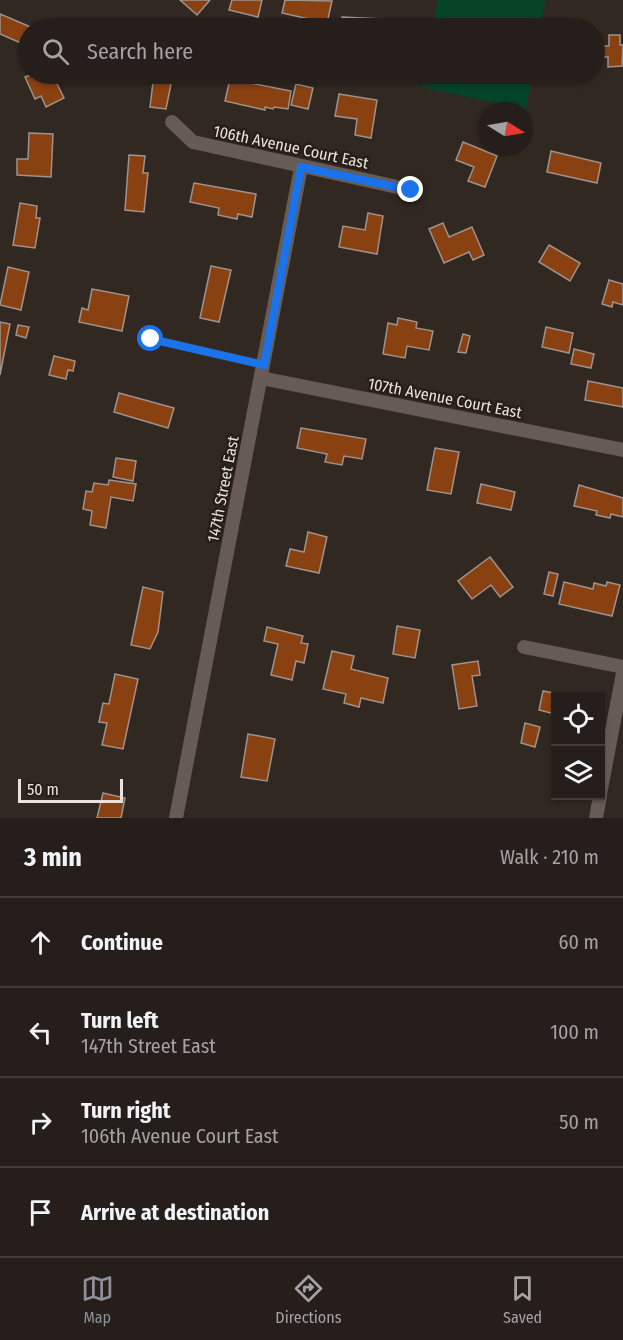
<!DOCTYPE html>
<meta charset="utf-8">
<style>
body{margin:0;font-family:"Fira Sans Condensed",sans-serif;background:#2e2723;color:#f1f3f6}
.controls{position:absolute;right:18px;bottom:18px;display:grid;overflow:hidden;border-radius:0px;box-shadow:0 2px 4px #0004}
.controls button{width:54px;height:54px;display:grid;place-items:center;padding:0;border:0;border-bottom:2px solid #423c39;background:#261e1a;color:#f1f3f6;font:30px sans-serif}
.compass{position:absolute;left:479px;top:102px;width:54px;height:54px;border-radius:50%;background:#261e1a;box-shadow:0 2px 4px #0004;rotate:101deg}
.scale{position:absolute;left:18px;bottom:15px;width:105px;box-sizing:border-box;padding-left:6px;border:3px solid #e8e1de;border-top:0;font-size:16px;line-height:21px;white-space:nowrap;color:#e8e1de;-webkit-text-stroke:4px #281e19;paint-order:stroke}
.stop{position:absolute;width:18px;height:18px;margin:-14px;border:4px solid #1a73e8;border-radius:50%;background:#fff}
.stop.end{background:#1a73e8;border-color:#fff;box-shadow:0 2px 6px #0008}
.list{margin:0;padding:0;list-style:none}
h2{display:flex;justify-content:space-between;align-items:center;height:78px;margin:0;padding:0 24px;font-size:26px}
h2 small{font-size:20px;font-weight:400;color:#a4a2a2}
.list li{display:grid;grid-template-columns:39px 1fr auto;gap:18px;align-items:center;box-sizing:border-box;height:90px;padding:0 24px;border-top:2px solid #423c39}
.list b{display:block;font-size:22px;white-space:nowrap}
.list p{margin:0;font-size:20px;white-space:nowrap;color:#a4a2a2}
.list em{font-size:20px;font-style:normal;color:#a4a2a2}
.icon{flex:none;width:33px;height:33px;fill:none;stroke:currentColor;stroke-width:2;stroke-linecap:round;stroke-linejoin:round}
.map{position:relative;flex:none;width:623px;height:818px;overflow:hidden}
.search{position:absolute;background:#261e1a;box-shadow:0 2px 4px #0004;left:18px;right:18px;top:18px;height:66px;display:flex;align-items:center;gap:15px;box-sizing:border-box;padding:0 21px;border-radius:33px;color:#a4a2a2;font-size:22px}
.sheet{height:438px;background:#261e1a}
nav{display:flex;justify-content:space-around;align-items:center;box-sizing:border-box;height:84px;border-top:2px solid #423c39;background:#261e1a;font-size:16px;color:#a4a2a2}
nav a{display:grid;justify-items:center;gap:3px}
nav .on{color:#8c9099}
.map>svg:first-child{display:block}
.green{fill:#064428}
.building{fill:#8a4112;stroke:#9f928c;stroke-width:1.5}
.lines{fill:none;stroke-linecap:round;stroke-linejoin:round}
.service{stroke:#665b55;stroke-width:7}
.minor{stroke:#665b55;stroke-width:14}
.route{stroke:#1a73e8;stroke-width:8}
.labels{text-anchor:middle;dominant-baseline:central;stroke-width:5;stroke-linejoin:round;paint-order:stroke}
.street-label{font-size:16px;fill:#e8e1de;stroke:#281e19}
</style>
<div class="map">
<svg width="623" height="818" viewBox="0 0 623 818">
<rect width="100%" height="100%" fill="#322822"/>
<g class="green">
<polygon points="438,0 545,0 540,28 432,28"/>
<polygon points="423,74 532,74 526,109 420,87"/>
</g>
<g class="building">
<polygon points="180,0 210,0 197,15"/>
<polygon points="232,0 262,0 258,17 229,10"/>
<polygon points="285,0 332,1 327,23 282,13"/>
<polygon points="0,14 33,28 28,28 28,46 0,34"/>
<polygon points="342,17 383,19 382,28 341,28"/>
<polygon points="609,35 620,35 620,45 623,45 622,66 608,67 608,57 597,57 597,46 609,46"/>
<polygon points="33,74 52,74 64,98 46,107 41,96 35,99 25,77"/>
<polygon points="154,74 173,74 166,109 150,107"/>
<polygon points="230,79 291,91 288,109 274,107 273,109 265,107 265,110 225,101"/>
<polygon points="296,84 313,88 308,109 291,105"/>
<polygon points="339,94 377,100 371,138 355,135 357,119 335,116"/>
<polygon points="29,133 53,134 51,177 17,175 17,159 28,159"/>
<polygon points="463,142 497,156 485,187 468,181 474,167 456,160"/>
<polygon points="551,151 601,163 597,183 547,172"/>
<polygon points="129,155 145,156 143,173 148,173 144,212 125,210"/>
<polygon points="194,183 256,194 252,217 238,214 237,219 218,215 219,208 190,202"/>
<polygon points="20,203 37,206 36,218 40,218 35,248 13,245"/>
<polygon points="368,213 383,216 377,254 339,247 343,226 365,230"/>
<polygon points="443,223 449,237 472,227 484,255 473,260 469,252 444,263 429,229"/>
<polygon points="549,245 580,263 570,281 539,262"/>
<polygon points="211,266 231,270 219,322 200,318"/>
<polygon points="8,267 29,272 21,310 0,305"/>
<polygon points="609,280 623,284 623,305 613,302 612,307 602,304"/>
<polygon points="92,289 129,296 122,331 79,322 82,308 88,310"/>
<polygon points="398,318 417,322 416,328 433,331 429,350 407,346 405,358 383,354 388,323 397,325"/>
<polygon points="0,322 10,324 0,375"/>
<polygon points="18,325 29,327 26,338 16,335"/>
<polygon points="546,327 573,333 569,353 542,347"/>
<polygon points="463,334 470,336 466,353 458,352"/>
<polygon points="574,349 594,354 591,368 571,364"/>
<polygon points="54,356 75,361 73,371 68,370 66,379 49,375"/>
<polygon points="588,381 623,388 623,407 585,400"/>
<polygon points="119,393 174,408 168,428 114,412"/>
<polygon points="301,428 366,439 362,459 344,456 342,465 325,462 327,454 297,448"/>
<polygon points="435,448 459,452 451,494 427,490"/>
<polygon points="116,458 136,461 133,481 113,477"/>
<polygon points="109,480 136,484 133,501 111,497 106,528 90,525 92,511 83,509 86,491 92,492 94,483 108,485"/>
<polygon points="481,484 515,492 511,510 477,503"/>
<polygon points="579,485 623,498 623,517 611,514 610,518 596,515 597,511 574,506"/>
<polygon points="308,532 327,537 319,573 286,566 290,549 304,552"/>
<polygon points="490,557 513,587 500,597 491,585 472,599 458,581"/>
<polygon points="549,572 558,574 553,596 544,594"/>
<polygon points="564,582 593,589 594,583 606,586 607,582 620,585 612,616 559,604"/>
<polygon points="143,587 163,592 158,632 150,649 131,645"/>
<polygon points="397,626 420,630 415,658 393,654"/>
<polygon points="267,627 303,636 301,643 308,644 304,663 296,661 292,680 271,675 278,644 264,641"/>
<polygon points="332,651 354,656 351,669 388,678 383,703 361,698 359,707 344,703 346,694 323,689"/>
<polygon points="478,661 480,675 472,676 477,706 459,709 452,665"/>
<polygon points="115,674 138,679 123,749 102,745 107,723 99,722 103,703 109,704"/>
<polygon points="543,691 560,694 556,696 556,722 553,721 555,714 539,710"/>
<polygon points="525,723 540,727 535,747 521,743"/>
<polygon points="248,734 275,739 267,781 241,777"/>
<polygon points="103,793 125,798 121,818 97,818"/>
</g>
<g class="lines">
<polyline class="service" points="151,339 264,365"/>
<g class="minor">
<polyline points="172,122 193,142 411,190"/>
<polyline points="261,378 623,450"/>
<polyline points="524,647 623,667"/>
<polyline points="600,794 623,673"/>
<polyline points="176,818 301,167"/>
<polyline points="596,818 600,796"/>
</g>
</g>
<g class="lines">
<polyline class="route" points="151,339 264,365 301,167 411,190"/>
</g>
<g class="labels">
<g class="street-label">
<text transform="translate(291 147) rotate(12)">106th Avenue Court East</text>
<text transform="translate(445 398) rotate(11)">107th Avenue Court East</text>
<text transform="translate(223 489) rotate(-79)">147th Street East</text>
</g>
</g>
</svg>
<div class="controls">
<button><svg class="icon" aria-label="locate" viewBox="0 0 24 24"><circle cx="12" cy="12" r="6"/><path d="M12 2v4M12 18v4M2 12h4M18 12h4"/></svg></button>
<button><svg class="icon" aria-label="layers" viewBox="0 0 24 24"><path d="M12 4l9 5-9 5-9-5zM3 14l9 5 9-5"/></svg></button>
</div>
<svg class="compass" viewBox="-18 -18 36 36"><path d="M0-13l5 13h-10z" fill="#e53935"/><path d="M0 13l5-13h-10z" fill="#a4a2a2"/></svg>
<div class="scale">50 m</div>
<div class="stop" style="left:151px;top:339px"></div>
<div class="stop end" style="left:411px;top:190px"></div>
<div class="search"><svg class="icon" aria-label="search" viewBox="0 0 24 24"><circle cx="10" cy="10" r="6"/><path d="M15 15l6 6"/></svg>Search here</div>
</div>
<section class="sheet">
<h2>3 min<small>Walk · 210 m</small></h2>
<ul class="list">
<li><svg class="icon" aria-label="ahead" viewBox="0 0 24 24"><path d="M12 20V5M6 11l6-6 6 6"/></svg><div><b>Continue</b></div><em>60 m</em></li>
<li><svg class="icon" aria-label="left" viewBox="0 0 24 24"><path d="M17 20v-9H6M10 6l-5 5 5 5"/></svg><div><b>Turn left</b><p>147th Street East</p></div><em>100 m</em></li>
<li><svg class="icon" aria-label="right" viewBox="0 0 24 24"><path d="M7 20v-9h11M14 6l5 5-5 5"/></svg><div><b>Turn right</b><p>106th Avenue Court East</p></div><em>50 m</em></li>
<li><svg class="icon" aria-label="arrive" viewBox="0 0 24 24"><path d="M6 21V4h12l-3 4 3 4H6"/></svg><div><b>Arrive at destination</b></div></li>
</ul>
</section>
<nav>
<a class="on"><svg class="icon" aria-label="map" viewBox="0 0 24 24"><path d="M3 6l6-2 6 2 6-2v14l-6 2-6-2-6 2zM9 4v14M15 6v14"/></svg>Map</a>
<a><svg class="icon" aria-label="directions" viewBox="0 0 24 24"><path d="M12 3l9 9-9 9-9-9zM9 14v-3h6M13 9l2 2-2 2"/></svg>Directions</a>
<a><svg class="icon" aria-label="saved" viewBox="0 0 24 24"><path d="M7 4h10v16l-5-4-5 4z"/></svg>Saved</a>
</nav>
